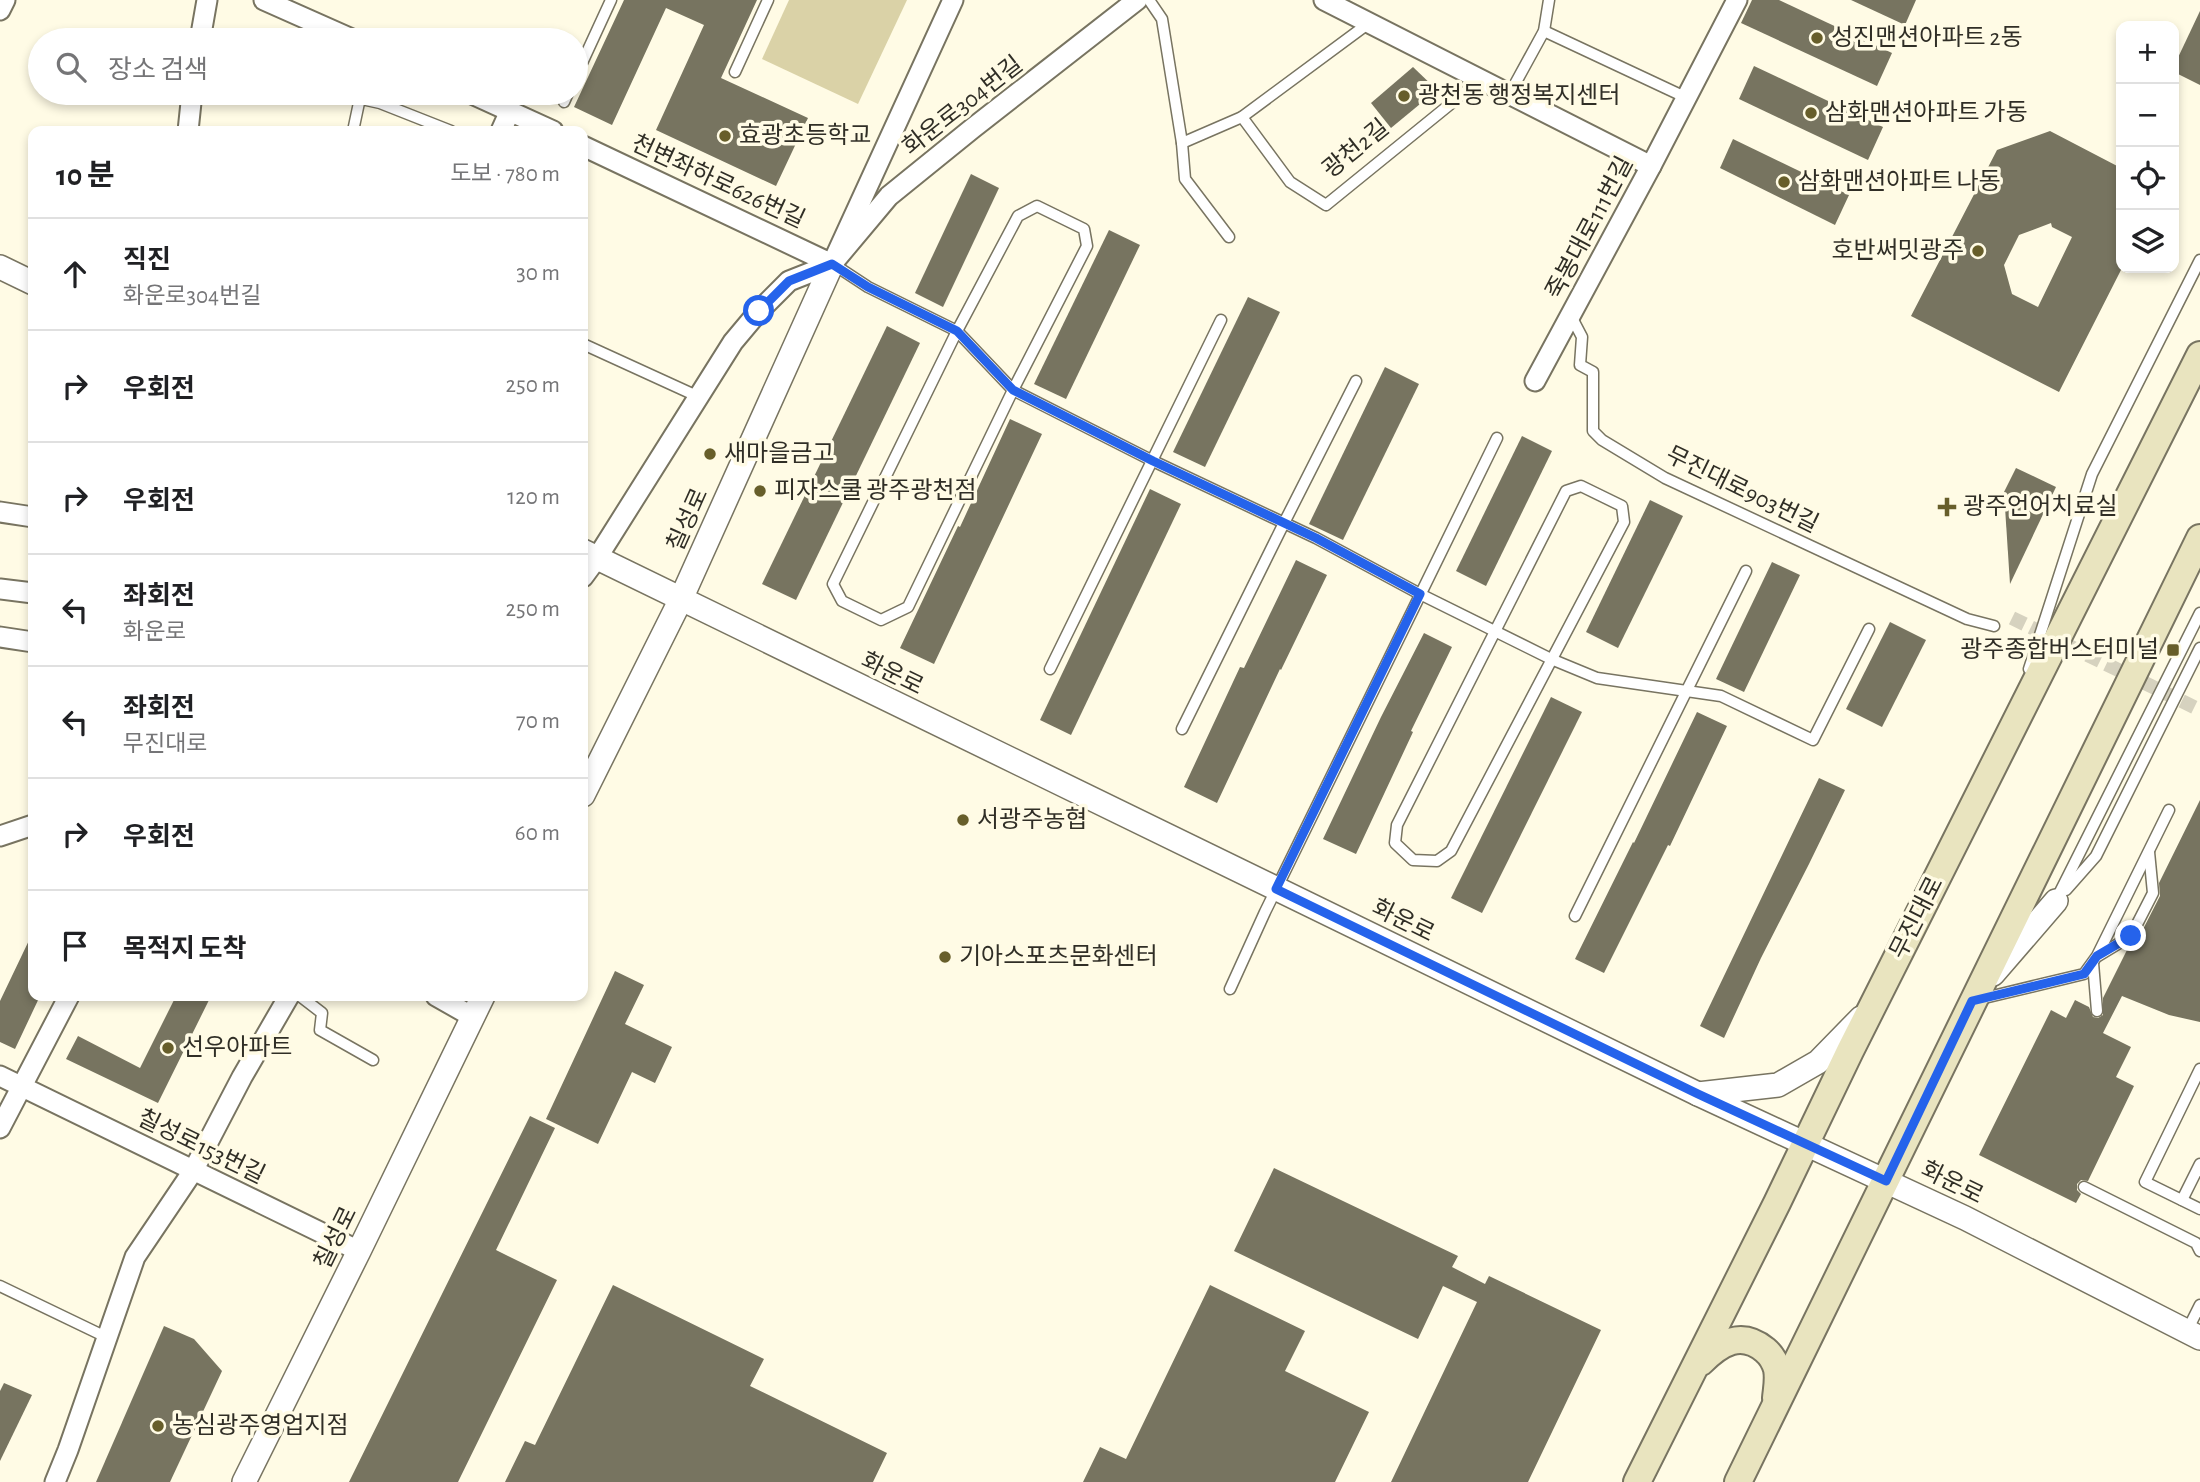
<!DOCTYPE html>
<html lang="ko">
<meta charset="utf-8">
<style>
body{margin:0;font-family:"Alegreya Sans","Noto Sans KR",sans-serif;background:#f6f6f6;color:#202124}
.controls{position:absolute;right:21px;top:21px;display:grid;overflow:hidden;border-radius:14px;box-shadow:0 4px 10px #0003}
.controls button{width:63px;height:63px;display:grid;place-items:center;padding:0;border:0;border-bottom:2px solid #e0e0e0;background:#fff;color:#202124;font:35px sans-serif}
.stop{position:absolute;width:21px;height:21px;margin:-16px;border:5px solid #2563eb;border-radius:50%;background:#fff}
.stop.end{background:#2563eb;border-color:#fff;box-shadow:0 2px 7px #0008}
.list{margin:0;padding:0;list-style:none}
h2{display:flex;justify-content:space-between;align-items:center;height:91px;margin:0;padding:0 28px;font-size:30px}
h2 small{font-size:23px;font-weight:400;color:#757577}
.list li{display:grid;grid-template-columns:46px 1fr auto;gap:21px;align-items:center;box-sizing:border-box;height:112px;padding:0 28px;border-top:2px solid #e0e0e0}
.list b{display:block;font-size:26px;white-space:nowrap}
.list p{margin:0;font-size:23px;white-space:nowrap;color:#757577}
.list em{font-size:23px;font-style:normal;color:#757577}
.icon{flex:none;width:38px;height:38px;fill:none;stroke:currentColor;stroke-width:2;stroke-linecap:round;stroke-linejoin:round}
.map{position:relative;flex:none;width:2200px;height:1482px;overflow:hidden}
.search{position:absolute;background:#fff;box-shadow:0 4px 10px #0003;left:28px;top:28px;width:560px;height:77px;display:flex;align-items:center;gap:18px;box-sizing:border-box;padding:0 24px;border-radius:38px;color:#757577;font-size:26px}
.panel{position:absolute;background:#fff;box-shadow:0 4px 10px #0003;left:28px;top:126px;width:560px;height:875px;border-radius:14px}
.map>svg:first-child{display:block}
.green{fill:#dad2a7}
.building{fill:#777460;fill-rule:evenodd}
.lines{fill:none;stroke-linecap:round;stroke-linejoin:round}
.pedestrian-tunnel{stroke:#d6d2bf;stroke-width:14;stroke-dasharray:14 7;stroke-linecap:butt}
.service-casing{stroke:#787461;stroke-width:13}
.minor-casing{stroke:#787461;stroke-width:23}
.tertiary-casing{stroke:#787461;stroke-width:26}
.secondary-casing{stroke:#787461;stroke-width:30}
.service{stroke:#fff;stroke-width:10}
.minor{stroke:#fff;stroke-width:19}
.tertiary{stroke:#fff;stroke-width:23}
.secondary{stroke:#e9e4bf;stroke-width:26}
.route{stroke:#2563eb;stroke-width:9}
.poi-dot{fill:#675e2a;stroke:#fffbe5;stroke-width:2.5}
.labels{text-anchor:middle;dominant-baseline:central;stroke-width:7;stroke-linejoin:round;paint-order:stroke}
.poi-label{font-size:24px;fill:#302e26;stroke:#fffbe5;text-anchor:start}
.street-label{font-size:24px;fill:#302e26;stroke:#fffbe5}
</style>
<div class="map">
<svg width="2200" height="1482" viewBox="0 0 2200 1482">
<rect width="100%" height="100%" fill="#fffbe5"/>
<polygon class="green" points="789,0 907,0 858,104 762,59"/>
<g class="building">
<polygon points="624,0 757,0 721,78 808,118 776,186 656,130 704,25 666,8 612,125 574,107"/>
<polygon points="1752,0 1779,0 1892,53 1877,86 1741,23"/>
<polygon points="1851,0 1916,0 1905,25"/>
<polygon points="2200,11 2200,85 2174,72 2174,66"/>
<polygon points="1754,66 1883,127 1868,160 1739,99"/>
<polygon points="1413,67 1437,90 1391,128 1371,103"/>
<path d="M2050 131 2121 168V270L2059 392 1911 316 1997 150ZM2051 223 2052 227 2072 237 2038 307 2012 294 2004 265 2019 235Z"/>
<polygon points="1733,139 1849,195 1835,225 1720,168"/>
<polygon points="971,174 999,188 943,307 915,293"/>
<polygon points="1109,230 1140,245 1066,399 1034,384"/>
<polygon points="1248,297 1280,312 1205,467 1173,452"/>
<polygon points="887,326 920,343 796,600 762,584"/>
<polygon points="1385,367 1419,384 1343,540 1309,524"/>
<polygon points="1010,419 1042,434 934,664 900,648 958,526 960,527"/>
<polygon points="1522,436 1552,451 1486,586 1456,571"/>
<polygon points="2016,468 2056,487 2010,584 2004,492"/>
<polygon points="1150,489 1181,504 1071,735 1040,720"/>
<polygon points="1650,500 1683,516 1618,648 1586,632"/>
<polygon points="1296,560 1327,575 1281,670 1280,669 1217,803 1184,787 1240,667 1244,668"/>
<polygon points="1772,562 1800,575 1744,692 1716,679"/>
<polygon points="1890,622 1926,640 1882,727 1846,709"/>
<polygon points="1424,633 1452,647 1411,731 1413,732 1356,854 1323,839 1381,717"/>
<polygon points="1551,697 1582,712 1482,913 1451,898"/>
<polygon points="1697,712 1727,726 1670,846 1668,845 1604,973 1575,959 1633,842 1634,843"/>
<polygon points="1819,778 1845,790 1809,864 1761,958 1724,1038 1700,1026"/>
<polygon points="2200,800 2200,1022 2169,1015 2122,996 2103,1033 2131,1047 2116,1077 2134,1086 2088,1181 2081,1180 2077,1184 2077,1190 2081,1194 2076,1203 1979,1155 2051,1010 2066,1018 2075,1000 2089,1007 2093,1017 2098,1018 2103,1015 2103,998 2129,946 2138,939 2160,896 2159,883"/>
<polygon points="33,932 33,996 40,996 15,1049 0,1042 0,1001"/>
<polygon points="615,971 644,985 625,1024 672,1047 655,1083 632,1072 598,1144 546,1119"/>
<polygon points="176,996 211,996 158,1103 66,1059 78,1036 140,1068"/>
<polygon points="530,1116 555,1128 496,1250 557,1280 458,1482 349,1482"/>
<polygon points="1274,1168 1458,1256 1452,1267 1485,1284 1489,1276 1601,1330 1528,1482 1391,1482 1477,1302 1443,1286 1418,1339 1234,1251"/>
<polygon points="613,1285 764,1359 750,1386 887,1453 873,1482 505,1482 525,1441 535,1445"/>
<polygon points="1210,1285 1305,1331 1285,1371 1369,1412 1335,1482 1083,1482 1100,1447 1126,1459"/>
<polygon points="164,1326 194,1339 222,1371 170,1482 96,1482"/>
<polygon points="4,1383 32,1395 0,1461 0,1391"/>
</g>
<g class="lines">
<polyline class="pedestrian-tunnel" points="2012,618 2200,710"/>
<g class="service-casing">
<g id="service">
<polyline points="1149,0 1162,19 1182,143 1185,179 1229,237"/>
<polyline points="1544,31 1687,98"/>
<polyline points="735,72 768,0"/>
<polyline points="576,76 611,0"/>
<polyline points="334,93 380,103 451,131"/>
<polyline points="1509,95 1544,31 1549,0"/>
<polyline points="564,102 568,93"/>
<polyline points="1242,117 1290,182 1326,205 1480,80"/>
<polyline points="353,131 360,98"/>
<polyline points="1182,143 1242,117 1369,23"/>
<polygon points="1037,206 1084,229 1087,246 1013,390 908,607 881,620 842,601 833,584 957,331 1018,216"/>
<polyline points="833,264 868,287 957,331 1013,390 1153,461 1316,538 1420,594 1551,659 1597,678 1721,696 1813,740 1869,629"/>
<polyline points="1571,316 1582,337 1580,365 1593,372 1593,431 1602,440 1665,478 1967,619 1994,626"/>
<polyline points="583,344 699,397"/>
<polygon points="1581,486 1622,506 1624,522 1451,851 1437,861 1413,860 1395,843 1397,825 1566,491"/>
<polyline points="1050,669 1221,320"/>
<polyline points="2029,669 2092,474 2200,260"/>
<polyline points="1182,729 1284,523 1356,381"/>
<polyline points="2066,890 2096,856 2200,648"/>
<polyline points="2056,900 2200,613"/>
<polyline points="1575,916 1746,571"/>
<polyline points="2098,956 2131,936 2153,893 2149,852"/>
<polyline points="2093,963 2097,1011"/>
<polyline points="1230,989 1265,912 1497,438"/>
<polyline points="300,996 322,1013 320,1030 373,1060"/>
<polyline points="1980,999 2084,974 2097,956 2169,810"/>
<polyline points="2200,1069 2145,1182 2200,1209"/>
<polyline points="2084,1187 2196,1243 2200,1251"/>
<polyline points="2182,1200 2200,1164"/>
<polyline points="0,1286 106,1337"/>
<polyline points="2187,1331 2200,1305"/>
</g>
</g>
<g class="minor-casing">
<g id="minor">
<polyline points="264,0 354,40"/>
<polyline points="1324,0 1651,166"/>
<polyline points="0,10 5,0"/>
<polyline points="200,40 207,0"/>
<polyline points="470,93 553,131"/>
<polyline points="188,131 192,93"/>
<polyline points="501,131 510,111"/>
<polyline points="583,146 832,264 953,0"/>
<polyline points="1535,381 1651,166 1737,0"/>
<polyline points="0,512 33,517"/>
<polyline points="583,577 597,558 733,342 759,311 789,281 832,264 889,196 973,128 1137,0"/>
<polyline points="0,589 33,593"/>
<polyline points="0,637 33,642"/>
<polyline points="0,836 33,825"/>
<polyline points="436,996 473,1017"/>
<polyline points="0,1076 359,1251"/>
<polyline points="0,1128 69,996"/>
<polyline points="55,1482 68,1450 135,1257 193,1171 242,1077 289,996"/>
</g>
</g>
<g class="tertiary-casing">
<g id="tertiary">
<polyline points="0,267 33,283"/>
<polyline points="583,551 1698,1094 1965,1218 2200,1338"/>
<polyline points="583,795 681,599 832,264"/>
<polyline points="1993,974 2056,901"/>
<polyline points="1698,1094 1778,1085 1818,1062 1861,1018"/>
<polyline points="244,1482 359,1251 483,996"/>
</g>
</g>
<g class="secondary-casing">
<g id="secondary">
<path d="M1701 1362C1720 1343 1741 1330 1765 1350 1771 1355 1775 1362 1777 1369 1779 1379 1777 1388 1776 1398"/>
<polyline points="1637,1482 1777,1203 1850,1051 2200,355"/>
<polyline points="1738,1482 2200,538"/>
</g>
</g>
<use href="#service" class="service"/>
<use href="#minor" class="minor"/>
<use href="#tertiary" class="tertiary"/>
<use href="#secondary" class="secondary"/>
</g>
<g class="lines">
<polyline class="route" points="759,311 789,281 832,264 868,287 957,331 1013,390 1153,461 1316,538 1420,594 1276,889 1698,1094 1886,1181 1972,1001 2084,974 2097,956 2131,936"/>
</g>
<g class="poi-dot">
<circle cx="1817" cy="38" r="7"/>
<circle cx="1404" cy="96" r="7"/>
<circle cx="1811" cy="113" r="7"/>
<circle cx="725" cy="136" r="7"/>
<circle cx="1784" cy="182" r="7"/>
<circle cx="1978" cy="251" r="7"/>
<circle cx="710" cy="454" r="7"/>
<circle cx="760" cy="491" r="7"/>
<path d="M1943.5 496.5h7v7h7v7h-7v7h-7v-7h-7v-7h7z"/>
<rect x="2166" y="643" width="14" height="14" rx="3.5"/>
<circle cx="963" cy="820" r="7"/>
<circle cx="945" cy="957" r="7"/>
<circle cx="168" cy="1048" r="7"/>
<circle cx="158" cy="1426" r="7"/>
</g>
<g class="labels">
<g class="poi-label">
<text x="1831" y="38">성진맨션아파트 2동</text>
<text x="1418" y="96">광천동 행정복지센터</text>
<text x="1825" y="113">삼화맨션아파트 가동</text>
<text x="739" y="136">효광초등학교</text>
<text x="1798" y="182">삼화맨션아파트 나동</text>
<text x="1964" y="251" text-anchor="end">호반써밋광주</text>
<text x="724" y="454">새마을금고</text>
<text x="774" y="491">피자스쿨 광주광천점</text>
<text x="1963" y="507">광주언어치료실</text>
<text x="2159" y="650" text-anchor="end">광주종합버스터미널</text>
<text x="977" y="820">서광주농협</text>
<text x="959" y="957">기아스포츠문화센터</text>
<text x="182" y="1048">선우아파트</text>
<text x="172" y="1426">농심광주영업지점</text>
</g>
<g class="street-label">
<text transform="translate(963 106) rotate(-38)">화운로304번길</text>
<text transform="translate(1356 149) rotate(-39)">광천2길</text>
<text transform="translate(718 182) rotate(25)">천변좌하로626번길</text>
<text transform="translate(1590 228) rotate(-62)">죽봉대로111번길</text>
<text transform="translate(1742 490) rotate(26)">무진대로903번길</text>
<text transform="translate(688 520) rotate(-66)">칠성로</text>
<text transform="translate(892 674) rotate(26)">화운로</text>
<text transform="translate(1917 918) rotate(-63)">무진대로</text>
<text transform="translate(1403 921) rotate(26)">화운로</text>
<text transform="translate(201 1147) rotate(26)">칠성로153번길</text>
<text transform="translate(1952 1183) rotate(26)">화운로</text>
<text transform="translate(336 1238) rotate(-64)">칠성로</text>
</g>
</g>
</svg>
<div class="controls">
<button>+</button>
<button>−</button>
<button><svg class="icon" aria-label="locate" viewBox="0 0 24 24"><circle cx="12" cy="12" r="6"/><path d="M12 2v4M12 18v4M2 12h4M18 12h4"/></svg></button>
<button><svg class="icon" aria-label="layers" viewBox="0 0 24 24"><path d="M12 4l9 5-9 5-9-5zM3 14l9 5 9-5"/></svg></button>
</div>
<div class="stop" style="left:759px;top:311px"></div>
<div class="stop end" style="left:2131px;top:936px"></div>
<div class="search"><svg class="icon" aria-label="search" viewBox="0 0 24 24"><circle cx="10" cy="10" r="6"/><path d="M15 15l6 6"/></svg>장소 검색</div>
<section class="panel">
<h2>10 분<small>도보 · 780 m</small></h2>
<ul class="list">
<li><svg class="icon" aria-label="ahead" viewBox="0 0 24 24"><path d="M12 20V5M6 11l6-6 6 6"/></svg><div><b>직진</b><p>화운로304번길</p></div><em>30 m</em></li>
<li><svg class="icon" aria-label="right" viewBox="0 0 24 24"><path d="M7 20v-9h11M14 6l5 5-5 5"/></svg><div><b>우회전</b></div><em>250 m</em></li>
<li><svg class="icon" aria-label="right" viewBox="0 0 24 24"><path d="M7 20v-9h11M14 6l5 5-5 5"/></svg><div><b>우회전</b></div><em>120 m</em></li>
<li><svg class="icon" aria-label="left" viewBox="0 0 24 24"><path d="M17 20v-9H6M10 6l-5 5 5 5"/></svg><div><b>좌회전</b><p>화운로</p></div><em>250 m</em></li>
<li><svg class="icon" aria-label="left" viewBox="0 0 24 24"><path d="M17 20v-9H6M10 6l-5 5 5 5"/></svg><div><b>좌회전</b><p>무진대로</p></div><em>70 m</em></li>
<li><svg class="icon" aria-label="right" viewBox="0 0 24 24"><path d="M7 20v-9h11M14 6l5 5-5 5"/></svg><div><b>우회전</b></div><em>60 m</em></li>
<li><svg class="icon" aria-label="arrive" viewBox="0 0 24 24"><path d="M6 21V4h12l-3 4 3 4H6"/></svg><div><b>목적지 도착</b></div></li>
</ul>
</section>
</div>
